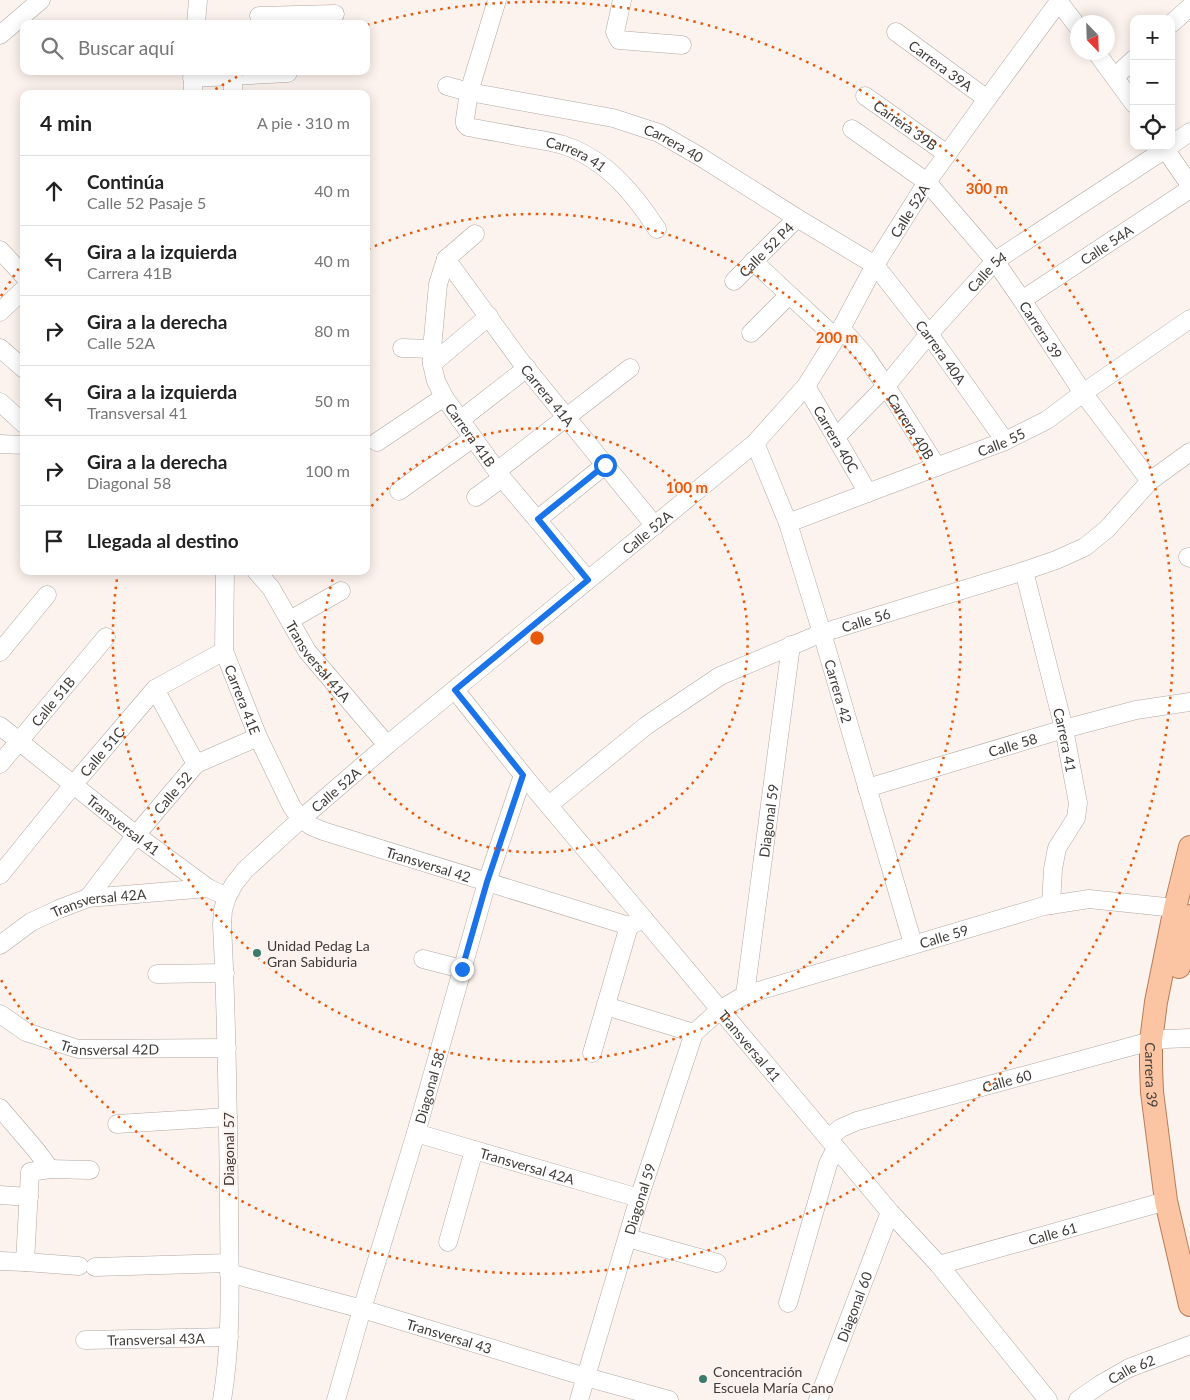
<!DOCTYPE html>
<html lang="es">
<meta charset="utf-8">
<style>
body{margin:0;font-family:Lato,sans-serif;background:#f6f6f6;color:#222}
.controls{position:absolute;right:15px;top:15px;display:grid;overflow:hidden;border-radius:10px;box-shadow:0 2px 12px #0003}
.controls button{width:45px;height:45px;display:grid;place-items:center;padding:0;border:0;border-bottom:1px solid #e0e0e0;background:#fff;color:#222;font:25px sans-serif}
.compass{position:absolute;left:1070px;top:15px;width:45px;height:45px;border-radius:50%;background:#fff;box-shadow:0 2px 12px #0003;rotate:157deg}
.stop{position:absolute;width:15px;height:15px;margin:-11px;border:4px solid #1a73e8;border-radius:50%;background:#fff}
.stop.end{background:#1a73e8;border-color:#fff;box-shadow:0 1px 5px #0008}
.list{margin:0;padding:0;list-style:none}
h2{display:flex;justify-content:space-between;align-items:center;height:65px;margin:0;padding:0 20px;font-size:21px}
h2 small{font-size:16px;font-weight:400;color:#767676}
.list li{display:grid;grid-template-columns:32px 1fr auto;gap:15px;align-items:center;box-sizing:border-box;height:70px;padding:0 20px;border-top:1px solid #e0e0e0}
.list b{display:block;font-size:19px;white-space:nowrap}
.list p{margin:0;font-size:16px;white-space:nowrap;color:#767676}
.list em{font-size:16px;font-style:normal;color:#767676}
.icon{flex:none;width:28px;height:28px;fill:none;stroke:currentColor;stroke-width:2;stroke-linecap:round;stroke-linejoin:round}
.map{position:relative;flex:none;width:1190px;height:1400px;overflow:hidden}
.search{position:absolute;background:#fff;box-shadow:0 2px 12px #0003;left:20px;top:20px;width:350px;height:55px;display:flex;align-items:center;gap:12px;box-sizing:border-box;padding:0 18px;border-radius:10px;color:#767676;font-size:19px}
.panel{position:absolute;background:#fff;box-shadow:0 2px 12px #0003;left:20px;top:90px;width:350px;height:485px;border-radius:10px}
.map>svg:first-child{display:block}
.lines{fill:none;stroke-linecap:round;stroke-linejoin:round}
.minor-casing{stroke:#b0a8a3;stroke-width:19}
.major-casing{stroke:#b77c56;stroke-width:24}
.minor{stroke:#fff;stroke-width:18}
.major{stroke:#fbc5a3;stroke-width:22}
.route{stroke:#1a73e8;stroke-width:6}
.ring{fill:none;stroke:#e8590c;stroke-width:2.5;stroke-dasharray:2.5 5}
.poi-dot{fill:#3a7b6c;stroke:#fdf3ee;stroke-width:2}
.labels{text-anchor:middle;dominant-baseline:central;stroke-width:4.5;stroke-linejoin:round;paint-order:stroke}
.street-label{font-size:14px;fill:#3f3b39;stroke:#fdf3ee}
.poi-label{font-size:14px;fill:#3f3b39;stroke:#fdf3ee;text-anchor:start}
.centre{fill:#e8590c;stroke:#fdf3ee;stroke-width:2.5}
.ring-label{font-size:15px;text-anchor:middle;font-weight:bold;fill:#e8590c;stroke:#fdf3ee;stroke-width:4.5;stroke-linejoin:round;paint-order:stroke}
</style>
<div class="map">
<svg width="1190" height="1400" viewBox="0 0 1190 1400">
<rect width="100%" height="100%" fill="#fdf3ee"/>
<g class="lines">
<g class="minor-casing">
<g id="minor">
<path id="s1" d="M497 0 469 92 465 119V124L468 127C488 131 508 134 528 138 542 140 556 142 569 147 608 162 635 195 657 229"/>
<polyline points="622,0 615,32 619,40 682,45"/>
<polyline points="1059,2 1078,27"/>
<polyline points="259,16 335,14"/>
<polyline points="196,24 198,0"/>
<polyline points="1171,24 1190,7"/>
<path id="s2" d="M896 32 987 99"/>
<polyline points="0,35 41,0"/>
<polyline points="1096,52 1134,104"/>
<polyline points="193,71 193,94"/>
<polyline points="233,76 233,94"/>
<polyline points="1115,77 1134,59"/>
<polyline points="192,78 288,73"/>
<path id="s3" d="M447 86 469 92 613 118 659 133 699 156 797 218 875 265 929 334 1005 441"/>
<path id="s4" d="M865 96 947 154"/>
<path id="s5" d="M852 129 927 182 995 261 1022 300 1083 393 1150 481"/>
<polyline points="1171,145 1190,132"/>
<polyline points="1163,146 1190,185"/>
<polyline points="0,250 24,276"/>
<path id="s6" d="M446 259 438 284 432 349V364L436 381 444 397 502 478 588 580"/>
<path id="s7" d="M446 259 522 363 655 526"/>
<polyline points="446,259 475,234"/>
<polyline points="753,261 836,338"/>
<path id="s8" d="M734 281 797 218"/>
<path id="s9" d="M1022 300 1190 189"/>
<polyline points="0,312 24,289"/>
<path id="s10" d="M841 328 864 354 886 386 937 467"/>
<polyline points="751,333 789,295"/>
<polyline points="0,348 24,369"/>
<polyline points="402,348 432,349"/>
<polyline points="432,364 489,316"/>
<path id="s11" d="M806 386 868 493"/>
<polyline points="0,402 24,424"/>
<polyline points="460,420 527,368"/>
<path id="s12" d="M836 437 886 386 929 334 995 261 1170 146"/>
<polyline points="377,442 444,397"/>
<path id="s13" d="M755 443 788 523 822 633 913 944"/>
<polyline points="0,444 24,445"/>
<polyline points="497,471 630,368"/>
<polyline points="399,491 473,438"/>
<polyline points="476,497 502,478"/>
<polyline points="538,519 605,465"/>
<path id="s14" d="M788 523 1005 441 1047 420 1083 393 1190 319"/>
<polyline points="1188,557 1190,558"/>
<path id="s15" d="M225 571 224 651 258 737 292 807 301 819 311 826 323 831 629 926 644 919"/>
<path id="s16" d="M256 571 271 588 307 651 387 745"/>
<path id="s17" d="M1024 571 1064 729 1078 803 1076 818 1057 848 1053 869 1051 905"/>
<polyline points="290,620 341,591"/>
<polyline points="0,652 47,595"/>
<polyline points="155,689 196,764"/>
<path id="s18" d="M455 690 523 775 890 1212 939 1265 1048 1400"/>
<path id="s19" d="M0 726 136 835 208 888 227 897"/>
<path id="s20" d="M0 764 106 637"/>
<path id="s21" d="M867 788 1064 729 1136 710 1190 702"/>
<path id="s22" d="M549 805 647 725 720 676 822 633 1024 571 1056 560 1085 547 1107 529 1150 481 1190 452"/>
<path id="s23" d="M0 875 73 785 155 689 224 651"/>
<path id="s24" d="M88 898 136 835 196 764 258 737"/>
<path id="s25" d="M0 945 31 922 59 909 88 898 208 888"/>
<polyline points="423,959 462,969"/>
<polyline points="157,974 225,973"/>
<path id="s26" d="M745 995 791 645"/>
<polyline points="606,1006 694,1033"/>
<path id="s27" d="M0 1014 26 1032 78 1049 227 1048"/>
<polyline points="592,1053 629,926"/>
<polyline points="0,1108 36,1150 50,1169"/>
<polyline points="117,1124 228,1117"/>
<path id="s28" d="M416 1133 639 1198"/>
<path id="s29" d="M828 1138 841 1128 857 1121 1151 1041 1166 1039 1190 1038"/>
<polyline points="0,1195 29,1197"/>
<polyline points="628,1238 717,1263"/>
<polyline points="448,1242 474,1150"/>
<polyline points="0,1261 25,1262 79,1266"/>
<polyline points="25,1262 30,1172 50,1169 90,1170"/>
<path id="s30" d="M939 1265 1166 1201"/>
<polyline points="95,1267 229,1263"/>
<path id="s31" d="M229 1273 362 1309 586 1377 669 1400"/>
<polyline points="788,1303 828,1164 836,1148"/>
<path id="s32" d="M85 1340 229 1337"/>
<path id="s33" d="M222 1400C233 1335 229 1268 229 1203 228 1110 227 1018 222 925L223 910 227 897 234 884 245 870 301 819 387 745 755 443 806 386 836 338 875 265 927 182 987 99 1060 0"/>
<path id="s34" d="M336 1400 362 1309 416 1133 487 882 523 775"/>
<path id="s35" d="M579 1400 639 1198 694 1033 721 1009 745 995 1044 906 1089 899 1175 908"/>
<path id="s36" d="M818 1400 890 1212"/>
<path id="s37" d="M1078 1400 1101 1384 1129 1368 1190 1345"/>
</g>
</g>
<g class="major-casing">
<g id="major">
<path id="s38" d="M1190 847 1175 908 1156 1002 1151 1041V1066L1152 1092 1166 1201 1190 1305"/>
<polyline points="1179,967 1190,916"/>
</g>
</g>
<use href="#minor" class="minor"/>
<use href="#major" class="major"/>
</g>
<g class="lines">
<polyline class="route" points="462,969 487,882 523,775 455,690 588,580 538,519 605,465"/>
</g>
<g class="ring">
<path d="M367 512A212 212 0 1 1 335 572"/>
<path d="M368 249A424 424 0 1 1 118 572"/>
<path d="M1 296A636 636 0 0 1 22 264M209 93A636 636 0 0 1 248 71M367 25A636 636 0 1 1 1 980"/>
</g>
<g class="poi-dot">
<circle cx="257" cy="953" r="5"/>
<circle cx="703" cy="1379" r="5"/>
</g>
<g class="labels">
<g class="street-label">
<text stroke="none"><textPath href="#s2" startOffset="56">Carrera 39A</textPath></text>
<text stroke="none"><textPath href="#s4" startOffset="50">Carrera 39B</textPath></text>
<text stroke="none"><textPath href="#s3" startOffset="235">Carrera 40</textPath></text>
<text stroke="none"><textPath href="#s1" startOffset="245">Carrera 41</textPath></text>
<text stroke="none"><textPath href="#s33" startOffset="1482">Calle 52A</textPath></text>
<text stroke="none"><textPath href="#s9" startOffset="101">Calle 54A</textPath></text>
<text stroke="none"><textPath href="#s8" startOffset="45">Calle 52 P4</textPath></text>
<text stroke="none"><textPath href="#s12" startOffset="224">Calle 54</textPath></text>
<text stroke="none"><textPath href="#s5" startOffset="279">Carrera 39</textPath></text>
<text stroke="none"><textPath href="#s3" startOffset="580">Carrera 40A</textPath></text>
<text stroke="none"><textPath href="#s7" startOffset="170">Carrera 41A</textPath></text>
<text stroke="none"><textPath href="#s10" startOffset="121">Carrera 40B</textPath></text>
<text stroke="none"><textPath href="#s6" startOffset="188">Carrera 41B</textPath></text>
<text stroke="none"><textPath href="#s11" startOffset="61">Carrera 40C</textPath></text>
<text stroke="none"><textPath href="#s14" startOffset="228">Calle 55</textPath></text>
<text stroke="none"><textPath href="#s33" startOffset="1062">Calle 52A</textPath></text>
<text stroke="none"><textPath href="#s22" startOffset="371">Calle 56</textPath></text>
<text stroke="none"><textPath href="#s16" startOffset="110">Transversal 41A</textPath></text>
<text stroke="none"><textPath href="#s13" startOffset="262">Carrera 42</textPath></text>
<text stroke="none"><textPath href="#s15" startOffset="132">Carrera 41E</textPath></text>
<text stroke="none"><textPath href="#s20" startOffset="82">Calle 51B</textPath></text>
<text stroke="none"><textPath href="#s17" startOffset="174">Carrera 41</textPath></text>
<text stroke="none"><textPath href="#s21" startOffset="152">Calle 58</textPath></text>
<text stroke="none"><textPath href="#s23" startOffset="160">Calle 51C</textPath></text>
<text stroke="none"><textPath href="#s33" startOffset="658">Calle 52A</textPath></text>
<text stroke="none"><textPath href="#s24" startOffset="135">Calle 52</textPath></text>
<text stroke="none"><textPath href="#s26" startOffset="176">Diagonal 59</textPath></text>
<text stroke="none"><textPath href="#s19" startOffset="158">Transversal 41</textPath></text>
<text stroke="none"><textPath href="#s15" startOffset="401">Transversal 42</textPath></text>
<text stroke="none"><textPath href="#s25" startOffset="110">Transversal 42A</textPath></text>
<text stroke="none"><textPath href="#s35" startOffset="656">Calle 59</textPath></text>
<text stroke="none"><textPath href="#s27" startOffset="118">Transversal 42D</textPath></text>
<text stroke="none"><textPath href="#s18" startOffset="462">Transversal 41</textPath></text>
<text stroke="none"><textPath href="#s38" startOffset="232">Carrera 39</textPath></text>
<text stroke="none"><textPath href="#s29" startOffset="189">Calle 60</textPath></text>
<text stroke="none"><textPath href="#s34" startOffset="326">Diagonal 58</textPath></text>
<text transform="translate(228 1149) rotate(-90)">Diagonal 57</text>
<text stroke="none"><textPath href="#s28" startOffset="116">Transversal 42A</textPath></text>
<text stroke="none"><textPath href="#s35" startOffset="210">Diagonal 59</textPath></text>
<text stroke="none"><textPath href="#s30" startOffset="118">Calle 61</textPath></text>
<text stroke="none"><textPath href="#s36" startOffset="100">Diagonal 60</textPath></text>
<text stroke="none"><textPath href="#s31" startOffset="229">Transversal 43</textPath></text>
<text stroke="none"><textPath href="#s32" startOffset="71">Transversal 43A</textPath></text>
<text stroke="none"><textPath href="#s37" startOffset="62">Calle 62</textPath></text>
</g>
<g class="poi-label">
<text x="267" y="945">Unidad Pedag La<tspan x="267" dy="16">Gran Sabiduria</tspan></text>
<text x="713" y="1371">Concentración<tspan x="713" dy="16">Escuela María Cano</tspan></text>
</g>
</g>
<circle cx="537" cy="638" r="8" class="centre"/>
<g class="ring-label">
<text x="987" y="194">300 m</text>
<text x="837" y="343">200 m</text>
<text x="687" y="493">100 m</text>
</g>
</svg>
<div class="controls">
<button>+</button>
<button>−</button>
<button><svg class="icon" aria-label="locate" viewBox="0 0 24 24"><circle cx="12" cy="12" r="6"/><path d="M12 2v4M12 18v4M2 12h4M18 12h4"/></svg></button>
</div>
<svg class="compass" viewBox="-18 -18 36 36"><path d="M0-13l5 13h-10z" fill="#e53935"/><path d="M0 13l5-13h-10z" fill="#767676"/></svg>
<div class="stop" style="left:605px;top:465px"></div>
<div class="stop end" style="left:462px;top:969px"></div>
<div class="search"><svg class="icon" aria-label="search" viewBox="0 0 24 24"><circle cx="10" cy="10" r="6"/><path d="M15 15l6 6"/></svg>Buscar aquí</div>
<section class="panel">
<h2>4 min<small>A pie · 310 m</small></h2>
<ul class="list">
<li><svg class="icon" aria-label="ahead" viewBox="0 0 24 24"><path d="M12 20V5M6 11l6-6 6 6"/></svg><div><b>Continúa</b><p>Calle 52 Pasaje 5</p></div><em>40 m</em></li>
<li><svg class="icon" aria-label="left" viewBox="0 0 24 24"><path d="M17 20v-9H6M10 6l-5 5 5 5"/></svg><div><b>Gira a la izquierda</b><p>Carrera 41B</p></div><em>40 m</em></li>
<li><svg class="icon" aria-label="right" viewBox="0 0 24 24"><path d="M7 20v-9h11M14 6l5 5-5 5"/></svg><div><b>Gira a la derecha</b><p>Calle 52A</p></div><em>80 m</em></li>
<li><svg class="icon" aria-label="left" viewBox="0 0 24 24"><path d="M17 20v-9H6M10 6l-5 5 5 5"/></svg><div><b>Gira a la izquierda</b><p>Transversal 41</p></div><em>50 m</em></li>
<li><svg class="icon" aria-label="right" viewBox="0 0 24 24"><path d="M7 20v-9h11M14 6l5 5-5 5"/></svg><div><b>Gira a la derecha</b><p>Diagonal 58</p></div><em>100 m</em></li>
<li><svg class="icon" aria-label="arrive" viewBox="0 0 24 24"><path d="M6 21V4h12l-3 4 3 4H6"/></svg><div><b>Llegada al destino</b></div></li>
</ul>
</section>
</div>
